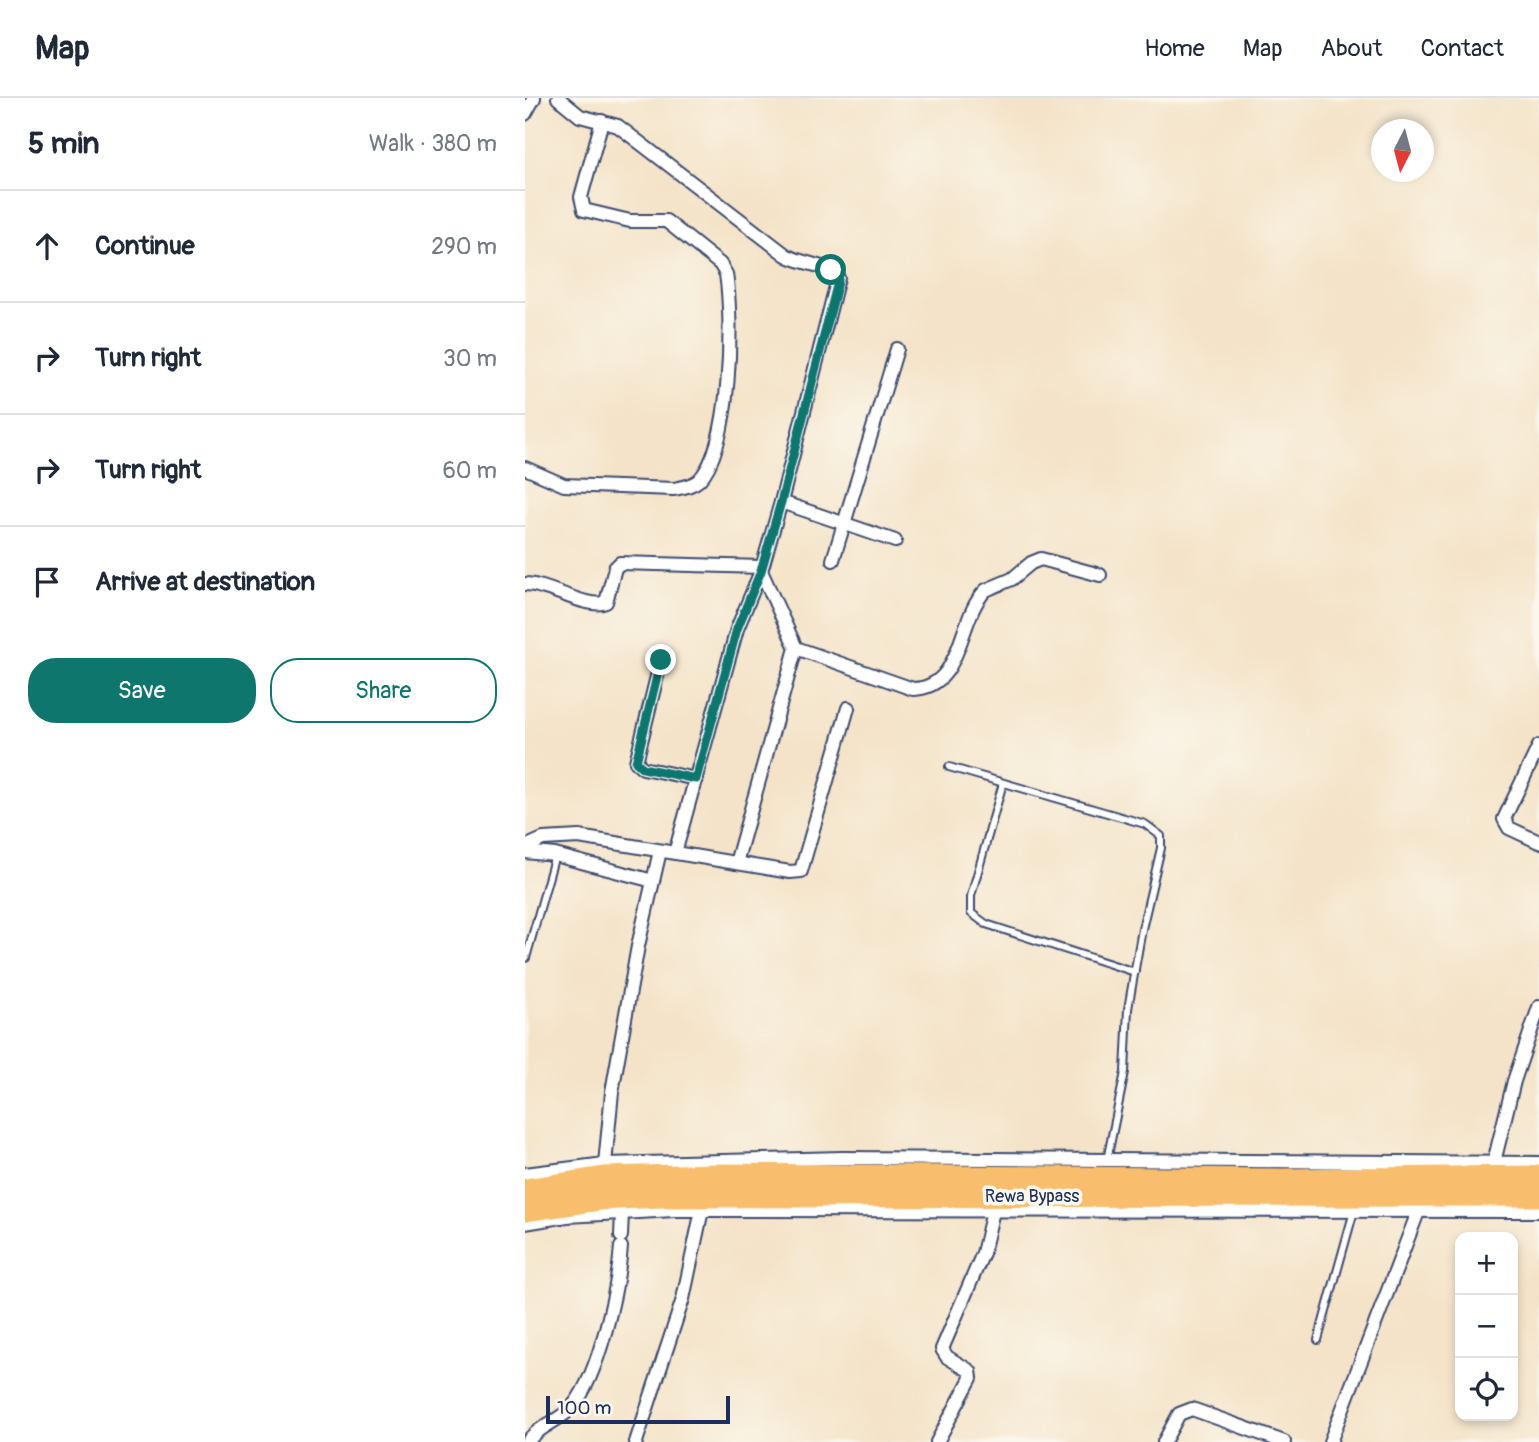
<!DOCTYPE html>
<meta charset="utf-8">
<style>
body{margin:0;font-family:Pangolin,sans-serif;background:#f6f6f7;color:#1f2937}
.controls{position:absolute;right:21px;bottom:21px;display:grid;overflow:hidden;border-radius:14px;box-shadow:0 4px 10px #0003}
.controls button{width:63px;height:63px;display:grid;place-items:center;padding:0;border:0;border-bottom:2px solid #e0e1e3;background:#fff;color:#1f2937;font:35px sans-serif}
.compass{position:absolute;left:846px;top:21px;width:63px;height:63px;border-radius:50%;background:#fff;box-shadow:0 4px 10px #0003;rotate:186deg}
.scale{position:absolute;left:21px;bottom:18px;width:184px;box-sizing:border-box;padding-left:7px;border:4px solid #1b2f5e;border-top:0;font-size:19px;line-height:24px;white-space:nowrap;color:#1b2f5e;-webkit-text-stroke:5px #fbf7ec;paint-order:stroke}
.stop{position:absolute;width:21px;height:21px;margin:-16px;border:5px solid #0f766e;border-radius:50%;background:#fff}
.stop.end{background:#0f766e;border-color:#fff;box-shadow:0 2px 7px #0008}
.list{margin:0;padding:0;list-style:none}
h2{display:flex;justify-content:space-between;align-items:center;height:91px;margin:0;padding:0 28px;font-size:30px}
h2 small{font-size:23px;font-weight:400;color:#747a83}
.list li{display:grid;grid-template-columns:46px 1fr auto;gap:21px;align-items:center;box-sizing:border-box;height:112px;padding:0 28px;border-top:2px solid #e0e1e3}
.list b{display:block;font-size:26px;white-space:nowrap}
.list em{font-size:23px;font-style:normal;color:#747a83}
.actions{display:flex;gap:14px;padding:21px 28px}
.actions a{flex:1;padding:16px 0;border:2px solid #0f766e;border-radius:28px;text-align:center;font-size:24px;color:#0f766e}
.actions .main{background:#0f766e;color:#fff}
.icon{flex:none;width:38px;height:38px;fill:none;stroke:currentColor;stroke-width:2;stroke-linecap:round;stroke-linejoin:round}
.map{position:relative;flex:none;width:1014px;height:1344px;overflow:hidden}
header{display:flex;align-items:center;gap:42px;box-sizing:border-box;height:98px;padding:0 35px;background:#fff;border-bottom:2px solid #e0e1e3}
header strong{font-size:33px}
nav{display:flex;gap:38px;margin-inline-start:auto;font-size:24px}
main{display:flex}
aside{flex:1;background:#fff}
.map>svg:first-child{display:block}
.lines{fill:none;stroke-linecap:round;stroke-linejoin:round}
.lane-casing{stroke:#3c4a6e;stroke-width:10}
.street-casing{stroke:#3c4a6e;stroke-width:16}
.highway-casing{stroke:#3c4a6e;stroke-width:26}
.lane{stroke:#fff;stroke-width:6}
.street{stroke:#fff;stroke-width:12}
.highway{stroke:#f9be6d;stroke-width:23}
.route{stroke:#0f766e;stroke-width:9}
.labels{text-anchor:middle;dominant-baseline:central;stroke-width:7;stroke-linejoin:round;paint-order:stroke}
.street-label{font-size:18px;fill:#1b2f5e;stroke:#fbf7ec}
</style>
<header>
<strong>Map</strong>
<nav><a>Home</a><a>Map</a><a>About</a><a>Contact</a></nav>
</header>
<main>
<aside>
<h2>5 min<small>Walk · 380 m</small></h2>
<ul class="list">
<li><svg class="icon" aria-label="ahead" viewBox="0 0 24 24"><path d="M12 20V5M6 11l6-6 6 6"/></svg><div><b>Continue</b></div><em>290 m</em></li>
<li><svg class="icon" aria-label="right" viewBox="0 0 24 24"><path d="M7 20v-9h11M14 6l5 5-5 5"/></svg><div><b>Turn right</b></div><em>30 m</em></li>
<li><svg class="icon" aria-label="right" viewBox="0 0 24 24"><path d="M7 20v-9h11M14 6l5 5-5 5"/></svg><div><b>Turn right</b></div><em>60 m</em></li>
<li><svg class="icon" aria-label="arrive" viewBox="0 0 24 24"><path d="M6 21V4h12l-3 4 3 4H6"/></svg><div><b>Arrive at destination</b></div></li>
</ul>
<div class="actions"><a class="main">Save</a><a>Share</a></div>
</aside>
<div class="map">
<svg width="1014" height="1344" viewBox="0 0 1014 1344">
<rect width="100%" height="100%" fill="#fbf7ec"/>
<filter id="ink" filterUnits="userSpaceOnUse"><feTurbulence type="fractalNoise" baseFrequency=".0143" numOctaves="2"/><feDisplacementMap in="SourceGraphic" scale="14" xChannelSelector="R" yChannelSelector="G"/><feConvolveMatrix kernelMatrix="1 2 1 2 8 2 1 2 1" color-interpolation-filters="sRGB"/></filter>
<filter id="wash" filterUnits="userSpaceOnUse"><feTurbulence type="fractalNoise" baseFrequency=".00686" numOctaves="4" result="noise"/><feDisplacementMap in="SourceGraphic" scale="28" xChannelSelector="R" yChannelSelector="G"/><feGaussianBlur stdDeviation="1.57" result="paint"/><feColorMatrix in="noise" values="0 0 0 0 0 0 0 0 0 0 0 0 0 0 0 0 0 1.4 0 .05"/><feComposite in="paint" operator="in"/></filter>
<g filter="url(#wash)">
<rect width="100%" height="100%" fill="#f4e3c8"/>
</g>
<g filter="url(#ink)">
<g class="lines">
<g class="lane-casing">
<g id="lane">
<polyline points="424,669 620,726 636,738 636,750 617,831 603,911 600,974 582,1062"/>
<polyline points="478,685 446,798 446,815 461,826 610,874"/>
<polyline points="1,860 30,757"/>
<polyline points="793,1242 829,1113"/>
</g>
</g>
<g class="street-casing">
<g id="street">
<path d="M33 0 55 18 93 28 261 157C275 166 305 166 313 180L256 404 236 473 212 531 150 755"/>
<polyline points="0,16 9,0"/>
<path d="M0 370 39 387 149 391C158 389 167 388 174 382 207 348 208 221 201 176L195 166 141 123H105L59 112 56 99 77 23"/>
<polyline points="256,404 370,443"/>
<polyline points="308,462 372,251"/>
<path d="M236 473 271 550 388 591C439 590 432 520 461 492L487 481 506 465 516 461 575 477"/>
<path d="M0 486C24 486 63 512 81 504L90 470 95 465 237 469"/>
<polyline points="136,562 111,664 118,670 171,681"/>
<polyline points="1014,648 979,721 984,730 1014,744"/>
<polyline points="0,749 18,741 54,739 265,774 276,773 323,610"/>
<polyline points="0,754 30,757 128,783"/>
<polyline points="211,765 271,550"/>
<polyline points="969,1064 989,983 1014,909"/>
<polyline points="80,1066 87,994 113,848 135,753"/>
<polyline points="0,1076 80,1066 317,1060 1014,1065"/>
<polyline points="0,1125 42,1118 149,1112 1014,1113"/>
<polyline points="96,1138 97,1114"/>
<path d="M2 1344C16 1326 36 1323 48 1308 74 1277 93 1190 96 1149"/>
<polyline points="111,1344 158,1201 177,1112"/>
<polyline points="412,1344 446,1280 445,1273 422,1259 417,1251 458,1155 468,1113"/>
<polyline points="639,1344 654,1316 667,1311 759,1344"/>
<polyline points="805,1344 893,1114"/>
</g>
</g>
<g class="highway-casing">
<g id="highway">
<polyline points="0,1092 79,1080 191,1077 757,1082 1014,1079"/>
<polyline points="0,1112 74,1101 137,1098 1014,1097"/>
</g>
</g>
<use href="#lane" class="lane"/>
<use href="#street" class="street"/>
<use href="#highway" class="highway"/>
</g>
</g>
<g class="lines" filter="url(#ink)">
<polyline class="route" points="136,562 111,664 118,670 171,681 212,531 236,473 256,404 313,184 313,177 306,172"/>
</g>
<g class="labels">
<g class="street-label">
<text x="507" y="1098">Rewa Bypass</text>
</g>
</g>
</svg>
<div class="controls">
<button>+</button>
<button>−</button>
<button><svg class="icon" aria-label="locate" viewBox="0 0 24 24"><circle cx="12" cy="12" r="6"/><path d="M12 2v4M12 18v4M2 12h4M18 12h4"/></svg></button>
</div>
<svg class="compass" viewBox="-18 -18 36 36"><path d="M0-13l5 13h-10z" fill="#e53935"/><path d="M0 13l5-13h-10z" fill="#747a83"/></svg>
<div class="scale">100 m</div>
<div class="stop" style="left:306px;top:172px"></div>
<div class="stop end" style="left:136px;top:562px"></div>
</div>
</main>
